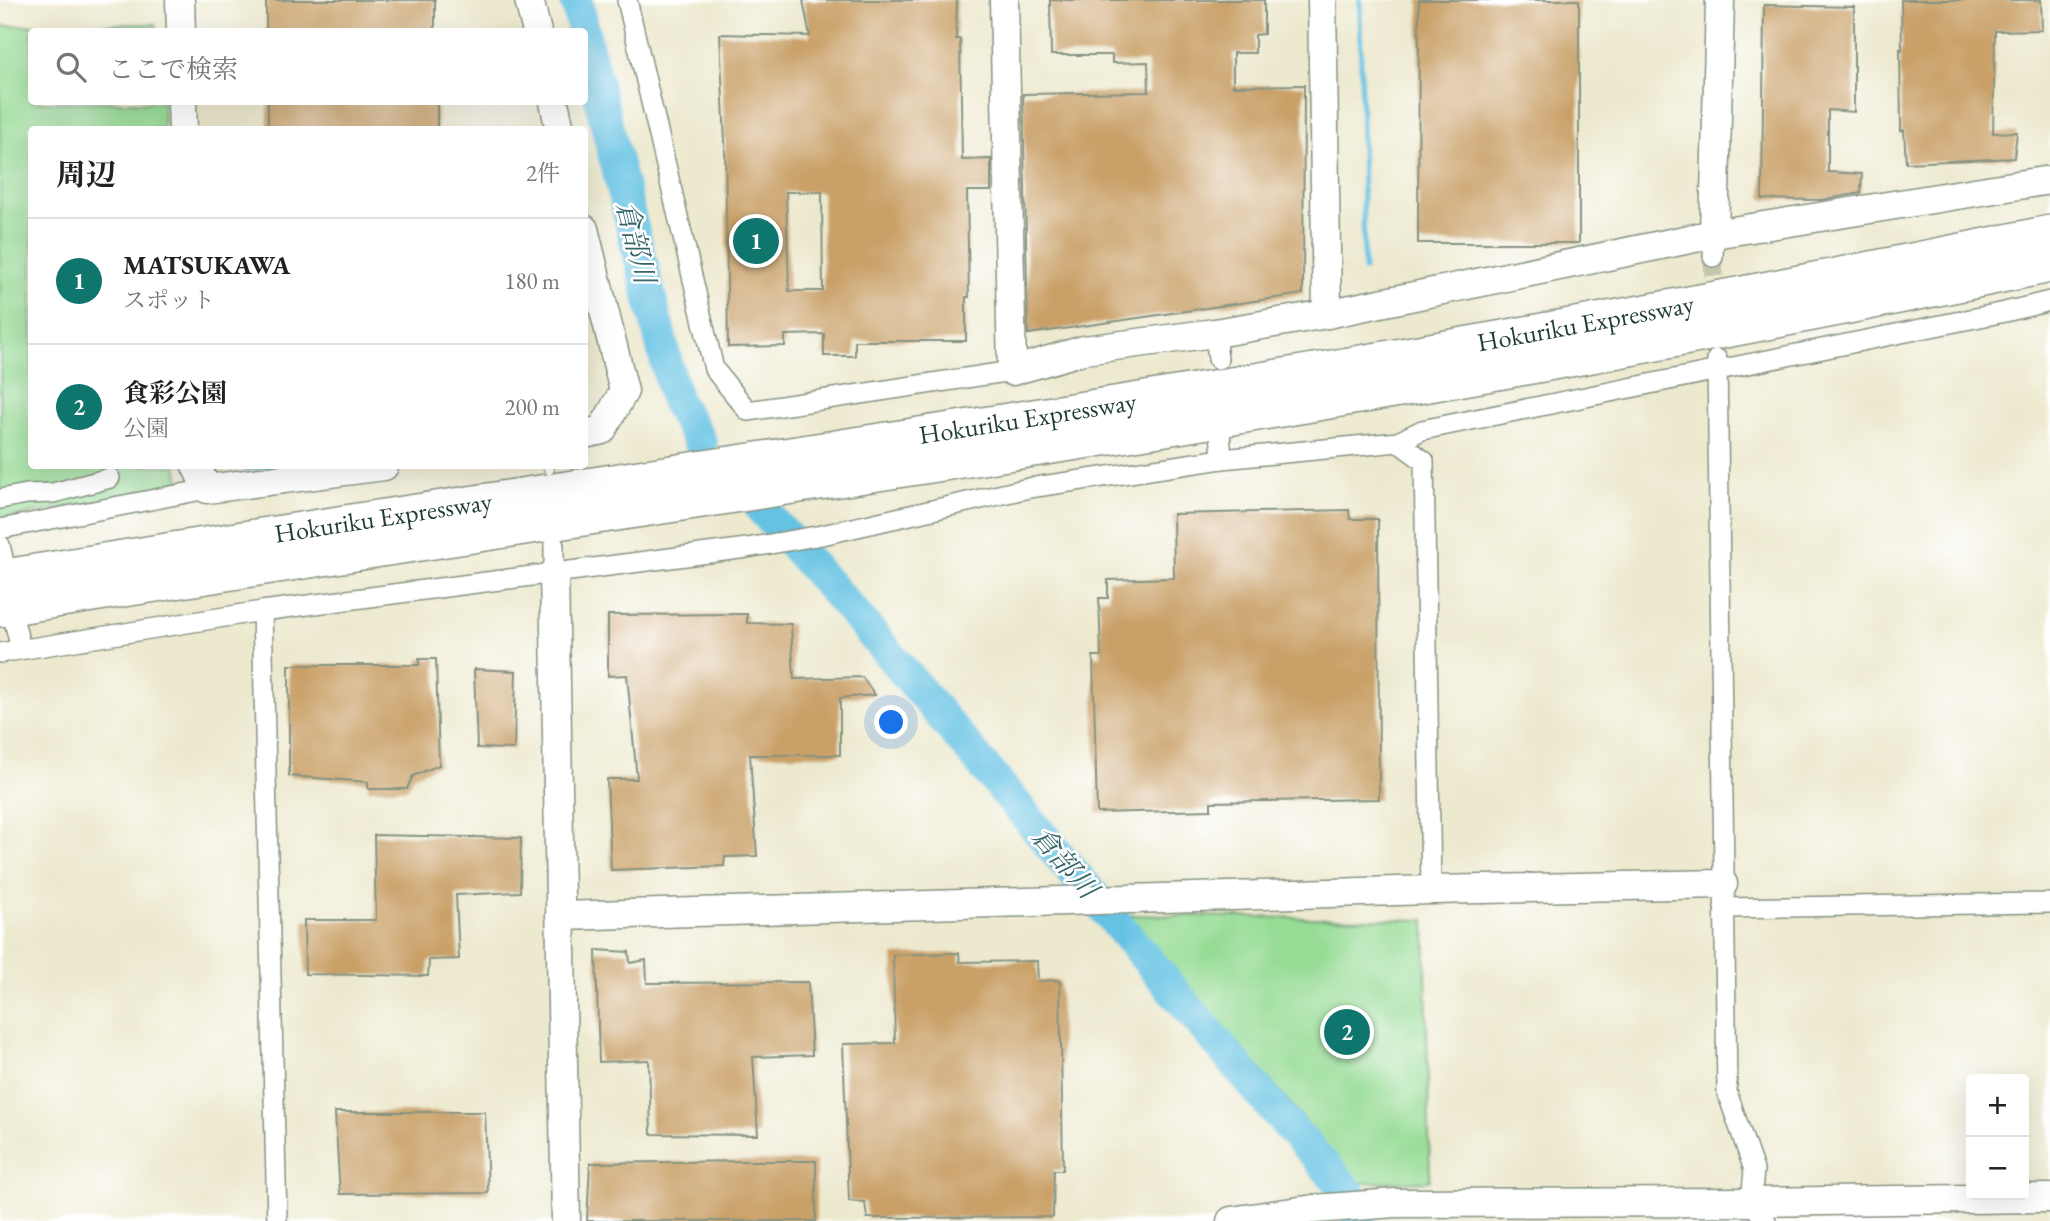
<!DOCTYPE html>
<html lang="ja">
<meta charset="utf-8">
<style>
body{margin:0;font-family:"EB Garamond","Noto Serif JP",serif;background:#f2f2f2;color:#222}
.controls{position:absolute;right:21px;bottom:21px;display:grid;overflow:hidden;border-radius:7px;box-shadow:0 7px 28px #0002}
.controls button{width:63px;height:63px;display:grid;place-items:center;padding:0;border:0;border-bottom:2px solid #e0e0e0;background:#fff;color:#222;font:35px sans-serif}
.you{position:absolute;left:892px;top:723px;width:24px;height:24px;margin:-18px;border:5px solid #fff;border-radius:50%;background:#1a73e8;box-shadow:0 0 0 10px #1a73e833}
.badge{display:grid;place-items:center;width:46px;height:46px;border-radius:50%;background:#0f766e;color:#fff;font-size:23px;font-weight:700}
.pin{position:absolute;translate:-50% -50%;border:4px solid #fff;box-shadow:0 2px 7px #0006}
.list{margin:0;padding:0;list-style:none}
h2{display:flex;justify-content:space-between;align-items:center;height:91px;margin:0;padding:0 28px;font-size:30px}
h2 small{font-size:23px;font-weight:400;color:#767676}
.list li{display:grid;grid-template-columns:46px 1fr auto;gap:21px;align-items:center;box-sizing:border-box;height:126px;padding:0 28px;border-top:2px solid #e0e0e0}
.list b{display:block;font-size:26px;white-space:nowrap}
.list p{margin:0;font-size:23px;white-space:nowrap;color:#767676}
.list em{font-size:23px;font-style:normal;color:#767676}
.icon{flex:none;width:38px;height:38px;fill:none;stroke:currentColor;stroke-width:2;stroke-linecap:round;stroke-linejoin:round}
.map{position:relative;flex:none;width:2050px;height:1221px;overflow:hidden}
.search{position:absolute;background:#fff;box-shadow:0 7px 28px #0002;left:28px;top:28px;width:560px;height:77px;display:flex;align-items:center;gap:18px;box-sizing:border-box;padding:0 24px;border-radius:7px;color:#767676;font-size:26px}
.panel{position:absolute;background:#fff;box-shadow:0 7px 28px #0002;left:28px;top:126px;width:560px;height:343px;border-radius:7px}
.map>svg:first-child{display:block}
.green{fill:#97dc95;stroke:#5b8c64;stroke-width:2}
.lines{fill:none;stroke-linecap:round;stroke-linejoin:round}
.stream{stroke:#65c2e3;stroke-width:5}
.river{stroke:#65c2e3;stroke-width:33}
.building{fill:#c9a068;fill-rule:evenodd}
.street-tunnel{stroke:#c4c7b0;stroke-width:19;stroke-dasharray:19 10;stroke-linecap:butt}
.lane-casing{stroke:#869382;stroke-width:12}
.street-casing{stroke:#869382;stroke-width:22}
.secondary-casing{stroke:#869382;stroke-width:31}
.highway-casing{stroke:#869382;stroke-width:38}
.lane{stroke:#fff;stroke-width:10}
.street{stroke:#fff;stroke-width:19}
.secondary{stroke:#fff;stroke-width:28}
.highway{stroke:#fff;stroke-width:35}
.labels{text-anchor:middle;dominant-baseline:central;stroke-width:5;stroke-linejoin:round;paint-order:stroke}
.street-label{font-size:26px;fill:#1f3d34;stroke:#fff}
.water-label{font-size:28px;font-style:italic;fill:#346569;stroke:#fff}
</style>
<div class="map">
<svg width="2050" height="1221" viewBox="0 0 2050 1221">
<rect width="100%" height="100%" fill="#fff"/>
<filter id="ink" filterUnits="userSpaceOnUse"><feTurbulence type="fractalNoise" baseFrequency=".0143" numOctaves="2"/><feDisplacementMap in="SourceGraphic" scale="14" xChannelSelector="R" yChannelSelector="G"/><feConvolveMatrix kernelMatrix="1 2 1 2 8 2 1 2 1" color-interpolation-filters="sRGB"/></filter>
<filter id="wash" filterUnits="userSpaceOnUse"><feTurbulence type="fractalNoise" baseFrequency=".00686" numOctaves="4" result="noise"/><feDisplacementMap in="SourceGraphic" scale="28" xChannelSelector="R" yChannelSelector="G"/><feGaussianBlur stdDeviation="1.57" result="paint"/><feColorMatrix in="noise" values="0 0 0 0 0 0 0 0 0 0 0 0 0 0 0 0 0 1.4 0 .05"/><feComposite in="paint" operator="in"/></filter>
<g filter="url(#wash)">
<rect width="100%" height="100%" fill="#ede9cf"/>
<g class="green">
<polygon points="155,24 157,31 32,32 32,102 163,102 164,129 32,130 32,466 177,466 181,488 0,519 0,26"/>
<polygon points="1127,915 1425,920 1430,1181 1359,1183"/>
</g>
<g class="lines">
<g class="stream">
<polyline points="1360,0 1364,270"/>
<polyline points="246,469 271,466"/>
</g>
<g class="river">
<polyline points="576,0 584,32"/>
<polyline points="584,35 676,401 701,443"/>
<polyline points="761,508 866,627 1276,1112 1349,1193 1360,1221"/>
</g>
</g>
<g id="blocks">
<g class="building">
<rect x="266" y="0" width="169" height="32"/>
<path d="M803 0H957L956 39H960L962 160 991 159V191H967L969 297H966V341H855V356H824V334L785 335V346L728 347 725 143 720 34 810 36ZM786 192H822L823 291H789Z"/>
<polygon points="1050,0 1264,0 1264,34 1255,35 1255,53 1233,53 1233,86 1304,85 1303,294 1028,334 1023,94 1149,92 1148,62 1112,63 1112,55 1051,55"/>
<polygon points="1419,0 1579,0 1579,243 1418,243"/>
<polygon points="1901,0 2041,0 2042,30 1995,31 1993,133 2017,132 2014,158 1906,163 1904,130 1901,131 1900,49 1902,50"/>
<polygon points="1764,5 1854,7 1854,112 1828,110 1828,172 1862,174 1861,193 1821,200 1762,199"/>
<rect x="268" y="102" width="169" height="28"/>
<polygon points="1349,510 1350,519 1378,519 1379,799 1211,802 1211,810 1097,813 1093,656 1101,656 1099,598 1108,598 1108,580 1174,578 1173,514"/>
<polygon points="747,614 747,623 791,624 794,679 862,677 875,695 840,698 840,755 750,755 757,856 725,857 724,866 611,870 607,779 637,779 627,675 608,676 608,615"/>
<polygon points="419,659 436,659 439,765 413,776 407,789 368,789 368,782 289,776 289,665 419,665"/>
<polygon points="474,669 516,671 514,749 477,748"/>
<polygon points="374,835 521,838 520,892 456,895 459,959 429,960 428,976 305,974 304,920 376,920"/>
<polygon points="596,950 629,952 630,963 646,960 647,983 808,982 812,1055 753,1057 758,1135 651,1134 649,1060 599,1062"/>
<polygon points="959,953 960,962 1037,961 1038,981 1057,980 1060,982 1063,1170 1054,1170 1053,1217 867,1218 865,1202 849,1201 843,1044 895,1043 893,955"/>
<polygon points="335,1112 485,1112 488,1193 340,1194"/>
<polygon points="754,1161 816,1161 816,1221 587,1221 590,1163"/>
</g>
</g>
</g>
<g filter="url(#ink)">
<use href="#blocks" fill-opacity="0" stroke="#869382" stroke-width="2"/>
<g class="lines">
<polyline class="street-tunnel" points="1713,257 1715,308"/>
<g class="lane-casing">
<polyline id="lane" points="548,466 549,469"/>
</g>
<g class="street-casing">
<g id="street">
<polyline points="627,0 714,369 748,411 1012,371"/>
<polyline points="1713,257 1714,234"/>
<polyline points="1215,333 1218,359"/>
<polyline points="1717,359 1727,1092 1754,1170 1751,1202 1766,1221"/>
<polyline points="1220,432 1222,459"/>
<polyline points="1398,442 1424,461 1431,890"/>
<polyline points="0,499 27,494 53,493 110,478"/>
<polyline points="0,529 207,489"/>
<polyline points="0,545 3,558"/>
<polyline points="554,545 554,573"/>
<polyline points="262,611 277,1221"/>
<polyline points="15,625 21,649"/>
<polyline points="0,653 262,611 747,548 822,535 1029,488 1222,459 1398,442 1422,430 2005,312 2050,301"/>
<polyline points="1724,908 2050,903"/>
</g>
</g>
<g class="secondary-casing">
<g id="secondary">
<polyline points="180,0 181,32"/>
<polyline points="529,0 537,32"/>
<polyline points="1004,0 1012,371 1084,350 1215,333 1327,314 1714,234 2050,180"/>
<polyline points="1322,0 1327,314"/>
<polyline points="182,102 183,130"/>
<polyline points="554,102 560,130"/>
<polyline points="584,229 624,391 602,430 584,434"/>
<polyline points="1714,234 1720,0"/>
<polyline points="196,466 207,489 384,466"/>
<polyline points="554,573 566,1221"/>
<polyline points="560,916 1431,890 1723,884"/>
<polyline points="1231,1221 1314,1209 1395,1203 1751,1202 2050,1198"/>
</g>
</g>
<g class="highway-casing">
<g id="highway">
<path id="s1" d="M0 578C416 509 833 452 1249 382 1517 337 1784 288 2050 233"/>
<path d="M0 609C495 528 992 461 1486 374 1674 341 1863 304 2050 265"/>
</g>
</g>
<use href="#lane" class="lane"/>
<use href="#street" class="street"/>
<use href="#secondary" class="secondary"/>
<use href="#highway" class="highway"/>
</g>
</g>
<g class="labels">
<g class="street-label">
<text stroke="none"><textPath href="#s1" startOffset="1606">Hokuriku Expressway</textPath></text>
<text stroke="none"><textPath href="#s1" startOffset="1040">Hokuriku Expressway</textPath></text>
<text stroke="none"><textPath href="#s1" startOffset="388">Hokuriku Expressway</textPath></text>
</g>
<g class="water-label">
<text transform="translate(636 242) rotate(76)">倉部川</text>
<text transform="translate(1065 862) rotate(49)">倉部川</text>
</g>
</g>
</svg>
<div class="controls">
<button>+</button>
<button>−</button>
</div>
<div class="you"></div>
<div class="pin badge" style="left:756px;top:241px">1</div>
<div class="pin badge" style="left:1347px;top:1032px">2</div>
<div class="search"><svg class="icon" aria-label="search" viewBox="0 0 24 24"><circle cx="10" cy="10" r="6"/><path d="M15 15l6 6"/></svg>ここで検索</div>
<section class="panel">
<h2>周辺<small>2件</small></h2>
<ul class="list">
<li><span class="badge">1</span><div><b>MATSUKAWA</b><p>スポット</p></div><em>180 m</em></li>
<li><span class="badge">2</span><div><b>食彩公園</b><p>公園</p></div><em>200 m</em></li>
</ul>
</section>
</div>
